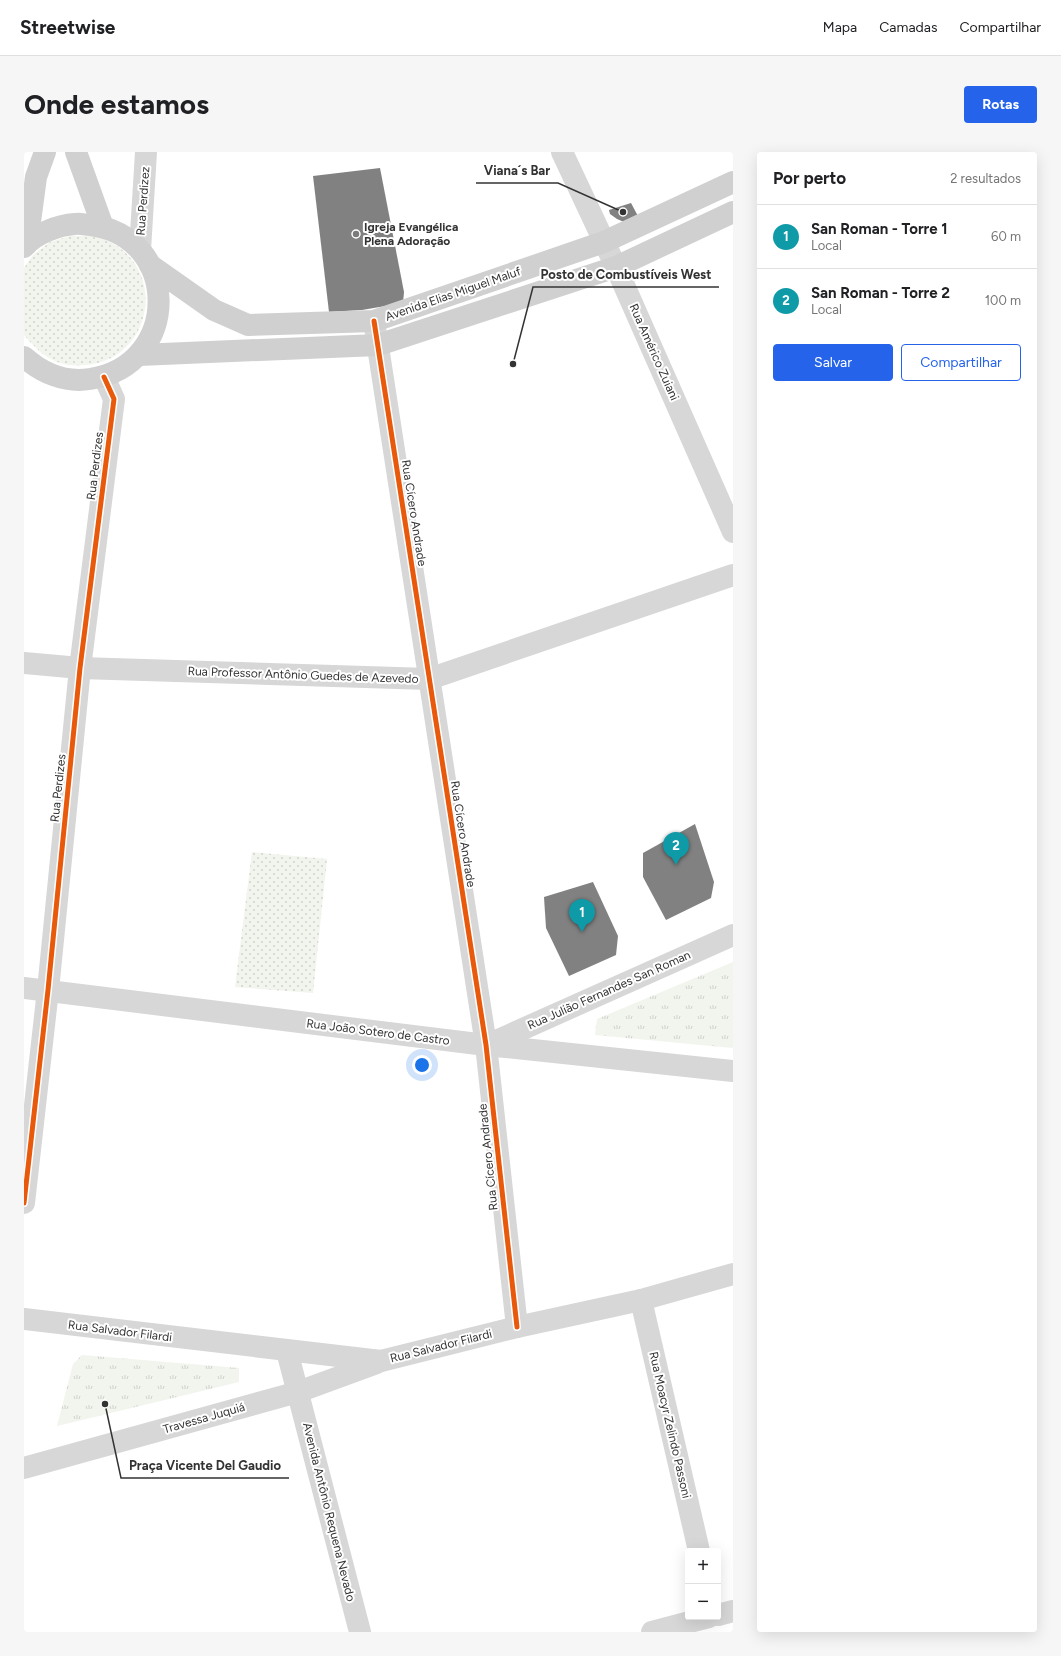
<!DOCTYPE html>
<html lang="pt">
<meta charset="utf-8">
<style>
body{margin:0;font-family:Figtree,sans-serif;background:#f6f6f6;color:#202124}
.controls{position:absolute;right:12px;bottom:12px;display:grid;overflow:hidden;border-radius:4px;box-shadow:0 4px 16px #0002}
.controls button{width:36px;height:36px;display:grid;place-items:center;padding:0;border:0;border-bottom:1px solid #e0e0e0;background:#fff;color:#202124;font:20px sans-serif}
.you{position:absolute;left:398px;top:913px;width:14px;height:14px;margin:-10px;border:3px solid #fff;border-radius:50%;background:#1a73e8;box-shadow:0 0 0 6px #1a73e833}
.badge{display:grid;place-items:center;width:26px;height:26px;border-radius:50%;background:#2563eb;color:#fff;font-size:13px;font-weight:700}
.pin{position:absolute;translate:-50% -33px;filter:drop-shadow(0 1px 2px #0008)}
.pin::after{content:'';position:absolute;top:21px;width:14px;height:12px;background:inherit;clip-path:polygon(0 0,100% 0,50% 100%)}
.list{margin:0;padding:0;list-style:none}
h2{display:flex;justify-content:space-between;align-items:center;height:52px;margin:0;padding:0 16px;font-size:17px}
h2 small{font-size:13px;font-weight:400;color:#757577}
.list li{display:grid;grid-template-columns:26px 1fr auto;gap:12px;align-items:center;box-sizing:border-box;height:64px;padding:0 16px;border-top:1px solid #e0e0e0}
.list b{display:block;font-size:15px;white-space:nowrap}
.list p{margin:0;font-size:13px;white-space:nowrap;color:#757577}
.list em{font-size:13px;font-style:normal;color:#757577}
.actions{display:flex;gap:8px;padding:12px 16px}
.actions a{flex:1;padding:9px 0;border:1px solid #2563eb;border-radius:4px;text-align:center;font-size:14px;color:#2563eb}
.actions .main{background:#2563eb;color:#fff}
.map{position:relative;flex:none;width:709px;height:1480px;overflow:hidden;border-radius:4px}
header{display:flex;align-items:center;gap:24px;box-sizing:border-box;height:56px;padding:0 20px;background:#fff;border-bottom:1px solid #e0e0e0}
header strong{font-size:19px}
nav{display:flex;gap:22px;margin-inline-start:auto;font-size:14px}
.intro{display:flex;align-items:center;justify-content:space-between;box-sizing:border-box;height:96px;padding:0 24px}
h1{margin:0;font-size:28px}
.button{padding:10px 18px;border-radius:4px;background:#2563eb;color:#fff;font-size:14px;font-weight:700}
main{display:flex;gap:24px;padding:0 24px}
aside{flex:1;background:#fff;border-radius:4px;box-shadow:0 4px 16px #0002}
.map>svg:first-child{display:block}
.grass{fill:url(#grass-dots)}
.park{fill:url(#park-tufts)}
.building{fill:#818181}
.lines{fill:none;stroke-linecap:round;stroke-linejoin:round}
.street{stroke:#d7d7d7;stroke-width:22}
.secondary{stroke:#d0d0d0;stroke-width:22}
.cycleway-casing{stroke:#fff;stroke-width:8}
.cycleway{stroke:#e8590c;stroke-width:5}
.poi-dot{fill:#7a7a7a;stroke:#fff;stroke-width:1.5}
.labels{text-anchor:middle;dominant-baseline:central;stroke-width:4;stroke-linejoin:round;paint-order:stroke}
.street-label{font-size:12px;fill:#333;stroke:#fff}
.poi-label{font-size:12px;font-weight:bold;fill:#333;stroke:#fff;text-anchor:start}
.leader{fill:none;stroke:#333;stroke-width:1.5}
.callout-dot{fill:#333;stroke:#fff;stroke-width:1.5}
.callout-label{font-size:13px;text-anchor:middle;font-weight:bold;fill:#333;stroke:#fff;stroke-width:4;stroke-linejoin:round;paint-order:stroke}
</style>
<header>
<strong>Streetwise</strong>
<nav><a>Mapa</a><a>Camadas</a><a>Compartilhar</a></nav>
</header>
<div class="intro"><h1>Onde estamos</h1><a class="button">Rotas</a></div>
<main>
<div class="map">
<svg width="709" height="1480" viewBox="0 0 709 1480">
<defs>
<pattern id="grass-dots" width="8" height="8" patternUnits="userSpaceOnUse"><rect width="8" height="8" fill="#f1f5ed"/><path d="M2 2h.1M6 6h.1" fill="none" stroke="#cfd2cc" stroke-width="1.8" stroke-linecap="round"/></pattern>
<pattern id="park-tufts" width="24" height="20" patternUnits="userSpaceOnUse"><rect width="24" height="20" fill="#f1f5ed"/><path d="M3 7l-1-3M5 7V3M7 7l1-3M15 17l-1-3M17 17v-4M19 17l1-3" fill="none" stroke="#cfd2cc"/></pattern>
</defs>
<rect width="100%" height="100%" fill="#fff"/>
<g class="grass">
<path d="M46 84C59 84 71 83 82 88 144 115 130 207 62 213 33 216 18 204 0 183V116L9 103 26 90Z"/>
<polygon points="228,700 303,707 289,841 211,835"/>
</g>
<g class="park">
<polygon points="709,810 709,896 571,883 573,867"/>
<polygon points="58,1203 215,1216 215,1230 33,1274 49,1212"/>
</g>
<g class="building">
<polygon points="356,16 380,140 379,151 338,158 305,160 289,24"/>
<polygon points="607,51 615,66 600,70 593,67 586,62 585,58"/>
<polygon points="671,672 690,730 687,746 642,768 619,725 619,701"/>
<polygon points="569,730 594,784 592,803 545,824 522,776 520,745"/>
</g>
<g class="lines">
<g class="street">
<polyline points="538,0 592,115 709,380"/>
<polyline points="116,98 122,0"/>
<polyline points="350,169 462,893 493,1175"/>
<polyline points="0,511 56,516 405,527 709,423"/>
<polyline points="0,836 462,893 709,919"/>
<polyline points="463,893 709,783"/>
<polyline points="0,1051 24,838 56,516 90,247 80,225"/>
<polyline points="617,1148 675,1399"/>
<polyline points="0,1167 357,1209 493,1175 617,1148 709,1122"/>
<polyline points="263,1199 336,1480"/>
<polyline points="0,1316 274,1240 353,1211"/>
<polyline points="694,1463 709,1459"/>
<polyline points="628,1480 685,1465"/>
</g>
<g class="secondary">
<polyline points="52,0 79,75"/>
<polyline points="0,92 3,92 12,25 21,0"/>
<path d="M0 95C11 82 34 73 51 72 56 71 61 73 66 73 157 84 158 213 66 227 41 231 18 221 0 205"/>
<polyline points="126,113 190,158 224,173 350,169 580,90 709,30"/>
<polyline points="115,203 354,193 592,115 709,60"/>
</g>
<g class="cycleway-casing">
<g id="cycleway">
<polyline points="350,169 462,893 493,1175"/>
<polyline points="0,1051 24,838 56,516 90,247 80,225"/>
</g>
</g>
<use href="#cycleway" class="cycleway"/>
</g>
<circle class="poi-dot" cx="332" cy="82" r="4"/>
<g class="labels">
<g class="street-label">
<text transform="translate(119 49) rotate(-86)">Rua Perdizez</text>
<text transform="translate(429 142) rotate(-19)">Avenida Elias Miguel Maluf</text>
<text transform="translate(630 200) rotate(66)">Rua Américo Zuiani</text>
<text transform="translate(71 314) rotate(-83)">Rua Perdizes</text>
<text transform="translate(390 361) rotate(81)">Rua Cícero Andrade</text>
<text transform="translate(279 523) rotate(2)">Rua Professor Antônio Guedes de Azevedo</text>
<text transform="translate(34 636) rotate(-84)">Rua Perdizes</text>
<text transform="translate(439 682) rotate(81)">Rua Cícero Andrade</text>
<text transform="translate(585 838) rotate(-24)">Rua Julião Fernandes San Roman</text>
<text transform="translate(354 880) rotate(7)">Rua João Sotero de Castro</text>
<text transform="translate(464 1005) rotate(-96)">Rua Cícero Andrade</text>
<text transform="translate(96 1179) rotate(7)">Rua Salvador Filardi</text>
<text transform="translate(417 1194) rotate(-14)">Rua Salvador Filardi</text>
<text transform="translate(180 1266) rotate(-16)">Travessa Juquiá</text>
<text transform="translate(646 1273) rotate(77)">Rua Moacyr Zelindo Passoni</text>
<text transform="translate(305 1360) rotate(76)">Avenida Antônio Requena Nevado</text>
</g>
<g class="poi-label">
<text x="340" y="75">Igreja Evangélica<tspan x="340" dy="14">Plena Adoração</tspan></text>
</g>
</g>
<path class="leader" d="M599 60L534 31H452M489 212L509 135H695M81 1252L97 1326H265"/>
<g class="callout-dot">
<circle cx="599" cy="60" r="4"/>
<circle cx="489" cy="212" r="4"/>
<circle cx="81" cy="1252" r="4"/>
</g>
<g class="callout-label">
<text x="493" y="23">Viana´s Bar</text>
<text x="602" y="127">Posto de Combustíveis West</text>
<text x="181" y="1318">Praça Vicente Del Gaudio</text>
</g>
</svg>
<div class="controls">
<button>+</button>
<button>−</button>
</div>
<div class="you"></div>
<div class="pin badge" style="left:558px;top:780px;background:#0f9aa8">1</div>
<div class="pin badge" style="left:652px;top:713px;background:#0f9aa8">2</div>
</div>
<aside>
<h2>Por perto<small>2 resultados</small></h2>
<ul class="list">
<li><span class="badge" style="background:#0f9aa8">1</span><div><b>San Roman - Torre 1</b><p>Local</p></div><em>60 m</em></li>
<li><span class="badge" style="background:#0f9aa8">2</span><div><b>San Roman - Torre 2</b><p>Local</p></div><em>100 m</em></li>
</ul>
<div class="actions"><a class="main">Salvar</a><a>Compartilhar</a></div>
</aside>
</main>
